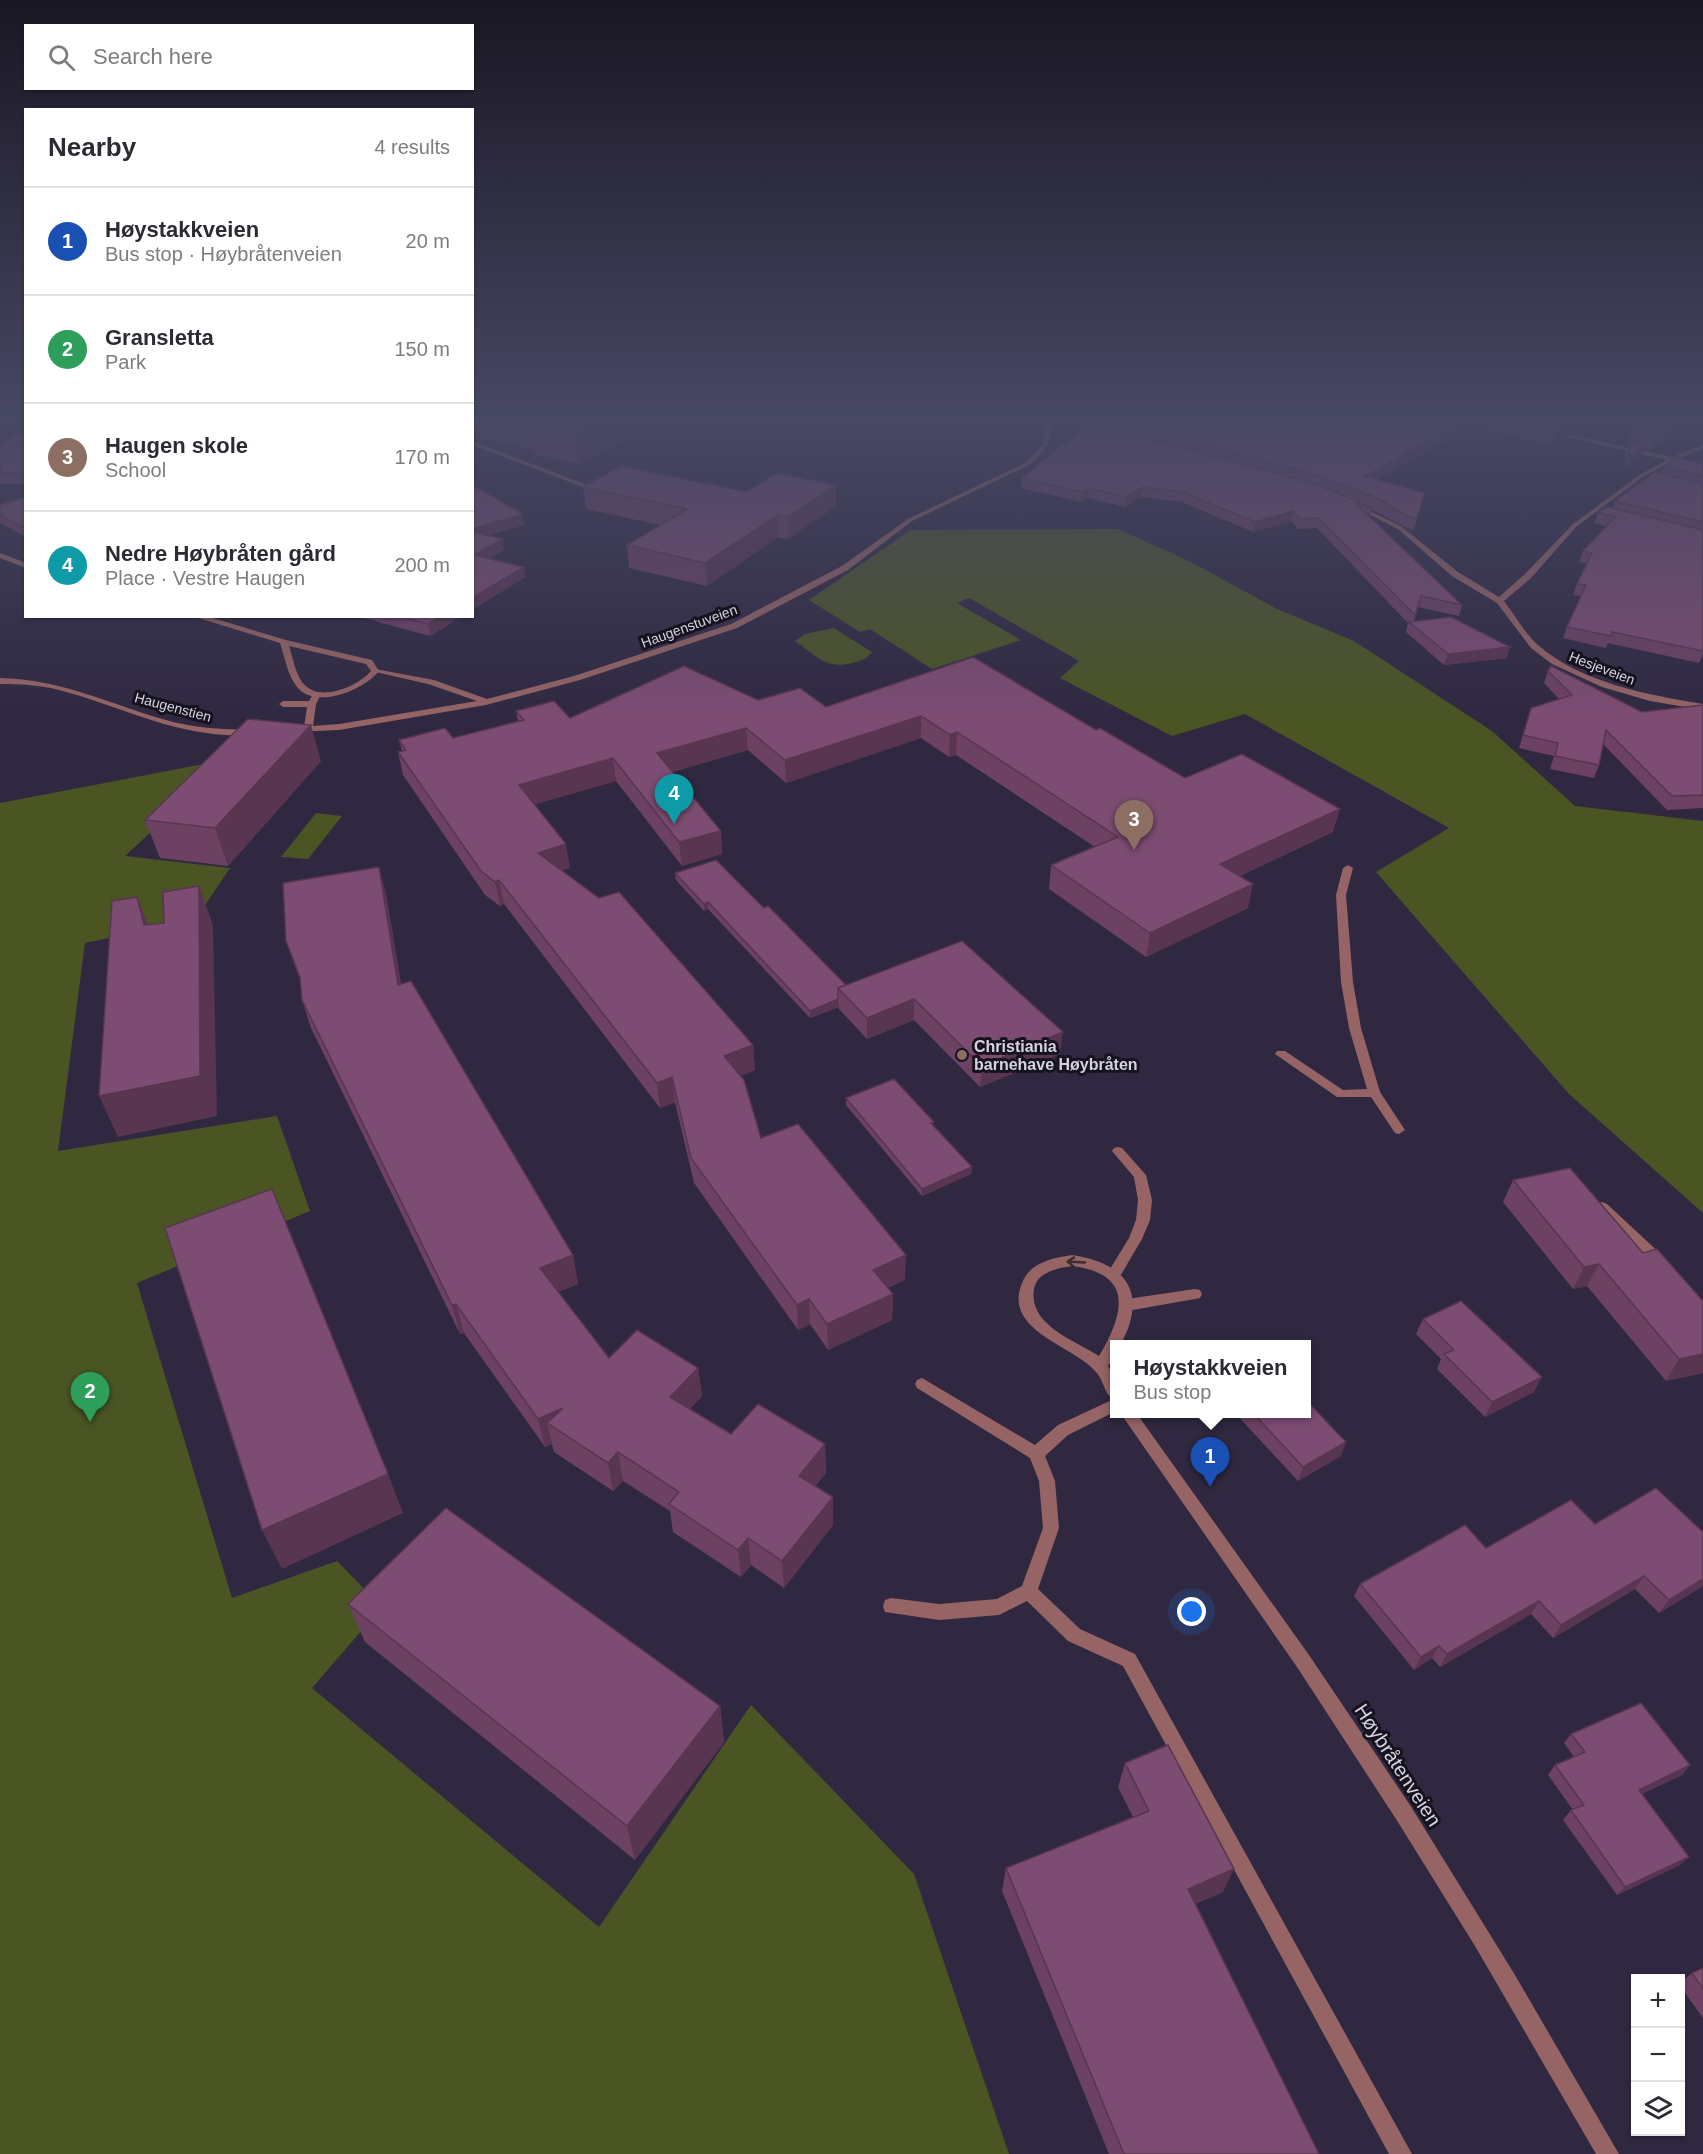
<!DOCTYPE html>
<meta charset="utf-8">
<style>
body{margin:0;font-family:Helvetica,sans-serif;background:#f2f2f3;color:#2b2b33}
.controls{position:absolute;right:18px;bottom:18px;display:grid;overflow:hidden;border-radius:0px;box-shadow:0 2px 4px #0004}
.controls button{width:54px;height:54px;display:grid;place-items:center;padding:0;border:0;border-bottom:2px solid #e1e1e2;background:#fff;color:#2b2b33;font:30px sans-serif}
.you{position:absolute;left:1192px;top:1612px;width:21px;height:21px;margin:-15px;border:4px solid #fff;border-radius:50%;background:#1a73e8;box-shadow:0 0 0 9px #1a73e833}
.badge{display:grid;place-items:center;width:39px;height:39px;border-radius:50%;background:#3d7478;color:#fff;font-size:20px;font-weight:700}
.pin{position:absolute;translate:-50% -50px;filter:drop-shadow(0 2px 3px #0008)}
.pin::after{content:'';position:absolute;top:32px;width:21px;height:18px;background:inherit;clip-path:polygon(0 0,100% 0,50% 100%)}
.popup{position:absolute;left:1110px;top:1340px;width:201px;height:78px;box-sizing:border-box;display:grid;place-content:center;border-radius:0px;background:#fff;filter:drop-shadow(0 2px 4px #0005);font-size:20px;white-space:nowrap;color:#7c7c81}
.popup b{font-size:22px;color:#2b2b33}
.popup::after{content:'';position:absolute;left:50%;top:100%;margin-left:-12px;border:12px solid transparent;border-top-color:#fff}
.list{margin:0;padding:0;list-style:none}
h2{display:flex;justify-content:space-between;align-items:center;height:78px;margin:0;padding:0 24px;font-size:26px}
h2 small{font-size:20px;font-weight:400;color:#7c7c81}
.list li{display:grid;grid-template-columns:39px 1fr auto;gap:18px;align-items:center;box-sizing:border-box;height:108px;padding:0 24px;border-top:2px solid #e1e1e2}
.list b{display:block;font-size:22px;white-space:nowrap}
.list p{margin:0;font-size:20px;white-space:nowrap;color:#7c7c81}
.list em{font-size:20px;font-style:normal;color:#7c7c81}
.icon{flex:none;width:33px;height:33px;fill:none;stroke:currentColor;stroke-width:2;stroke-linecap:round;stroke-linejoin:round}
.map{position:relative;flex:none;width:1703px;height:2154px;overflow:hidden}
.search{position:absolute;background:#fff;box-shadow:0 2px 4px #0004;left:24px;top:24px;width:450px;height:66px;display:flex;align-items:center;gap:15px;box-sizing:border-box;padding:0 21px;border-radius:0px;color:#7c7c81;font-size:22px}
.panel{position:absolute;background:#fff;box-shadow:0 2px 4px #0004;left:24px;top:108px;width:450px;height:510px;border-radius:0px}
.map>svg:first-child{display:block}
.green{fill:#4a5523}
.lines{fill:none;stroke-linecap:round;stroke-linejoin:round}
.lane{fill:#966464;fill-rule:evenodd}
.street{fill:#966464;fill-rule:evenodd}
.wall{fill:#6c4162}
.shaded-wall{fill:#583550}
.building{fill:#7d4c72;stroke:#583550;stroke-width:1.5}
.oneway{stroke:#3c2b33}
.education-dot{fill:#8d6e63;stroke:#16131e;stroke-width:2}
.labels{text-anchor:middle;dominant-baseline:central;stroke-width:6;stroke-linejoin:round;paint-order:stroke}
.far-street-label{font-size:14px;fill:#d6d2e2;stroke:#16131e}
.poi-label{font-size:16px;font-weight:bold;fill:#d6d2e2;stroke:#16131e;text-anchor:start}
.near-street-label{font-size:20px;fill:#d6d2e2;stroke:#16131e}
</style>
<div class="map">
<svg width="1703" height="2154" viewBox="0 0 1703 2154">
<rect width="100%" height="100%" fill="#2f2840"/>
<g class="green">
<polygon points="1118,529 1189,561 1275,608 1354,641 1492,731 1575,806 1703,821 1703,1213 1569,1094 1376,872 1449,828 1245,714 1172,736 1060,678 1079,661 969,598 957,603 1021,640 932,669 870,629 860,632 809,600 911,530"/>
<path d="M834 628 872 652C868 658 863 660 856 662 827 671 818 657 795 641L805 634Z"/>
<polygon points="230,759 125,856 230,868 195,920 85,943 58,1151 277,1116 310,1211 137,1283 232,1598 337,1561 382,1607 312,1688 599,1927 751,1705 914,1874 1009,2154 0,2154 0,803"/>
<polygon points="316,813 342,816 308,859 281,857"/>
</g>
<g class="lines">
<g class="lane">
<path d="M1047 418H1053C1051 442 1048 450 1029 465L912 521 848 570 737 628 580 680 486 705 339 730 293 732V728L304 727 307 707H283L279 704 283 701H309L314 692H320L321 694 316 704 313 726 339 724 477 701 428 684 371 671 375 669 434 680 487 699 574 676 731 624 842 566 908 519 1025 463 1043 444Z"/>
<polygon points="1568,434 1672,457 1675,459 1672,461 1566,437"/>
<polygon points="472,441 587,485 588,486 583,487 472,445"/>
<path d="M0 678C61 679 109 704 166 720 193 728 221 729 249 730L253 733C247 738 235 735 227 735 166 732 117 705 59 690 40 685 20 684 0 684Z"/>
<polygon points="1348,865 1353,868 1346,895 1353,982 1361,1028 1380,1092 1405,1130 1399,1134 1395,1133 1371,1097 1337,1097 1275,1054 1277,1051 1285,1051 1343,1090 1367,1089 1349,1028 1341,982 1336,895 1343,868"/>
<polygon points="1118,1147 1122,1148 1146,1175 1152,1200 1150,1220 1142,1239 1119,1278 1114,1279 1109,1278 1107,1274 1129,1238 1136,1220 1138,1200 1134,1177 1112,1151 1114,1148"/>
<polygon points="1195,1289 1200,1290 1202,1294 1200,1298 1195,1299 1127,1311 1122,1309 1120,1305 1122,1301 1127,1299"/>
<polygon points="922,1378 1035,1445 1058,1425 1114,1399 1114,1412 1068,1435 1045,1456 1055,1481 1059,1528 1038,1589 1080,1629 1135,1654 1412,2154 1389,2154 1123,1666 1068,1641 1027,1601 999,1615 939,1620 885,1612 883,1606 885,1600 891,1598 939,1604 997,1599 1022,1586 1043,1528 1039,1481 1030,1458 917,1388 915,1384 917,1380"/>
</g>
<g class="street">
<polygon points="1088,418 1094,418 1090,424 1091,427 1104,433 1104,435 1087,429 1084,424"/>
<polygon points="1659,418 1703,421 1703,425 1662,420"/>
<path d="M1703 445V449L1674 460 1643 477 1576 527 1531 578 1504 601C1515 615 1525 634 1538 645 1581 683 1649 695 1703 704V710L1650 701 1602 687 1552 664 1531 648 1497 603 1452 576 1398 529 1355 507 1360 506 1402 527 1458 572 1499 597 1525 574 1572 525 1639 475 1670 458Z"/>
<polygon points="0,553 26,563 26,568 0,558"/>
<path d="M192 616H206L286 640 372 660 379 671C364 690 316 710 297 687 287 674 285 658 280 643ZM289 646 366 664 371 671C357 687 318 704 302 682 295 672 293 658 289 646Z"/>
<polygon points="1602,1202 1607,1204 1664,1257 1666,1261 1664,1265 1659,1266 1654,1265 1597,1210 1595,1207 1597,1204"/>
<path d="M1072 1255C1127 1263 1148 1293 1121 1344H1114V1356L1108 1366 1114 1377V1398L1109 1396C1104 1389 1102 1378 1096 1372 1075 1346 1002 1331 1022 1283 1030 1262 1053 1258 1072 1255ZM1072 1266C1135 1274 1124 1314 1099 1356 1074 1340 1028 1325 1034 1289 1037 1272 1058 1268 1072 1266Z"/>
<polygon points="1121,1414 1137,1414 1309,1655 1410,1805 1515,1975 1619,2154 1596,2154 1475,1946 1396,1819 1297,1667"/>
</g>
</g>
<g class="wall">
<polygon points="472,418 664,418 579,464 534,454 533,449 472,437"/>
<polygon points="1110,418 1563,418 1553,445 1472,426 1376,479 1424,493 1414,530 1404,527 1372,509 1370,518 1462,605 1459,616 1418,607 1414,621 1507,658 1444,665 1406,632 1408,623 1317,528 1298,529 1291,521 1253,532 1182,502 1141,497 1125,507 1088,498 1081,502 1021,488 1022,478 1104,428 1104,420"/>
<polygon points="1629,418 1688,418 1685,425 1650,450 1643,448 1640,456 1625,467 1626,453 1629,445 1627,445"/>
<polygon points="26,433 26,484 0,484 0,446"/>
<polygon points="1703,464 1703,654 1699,663 1608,643 1606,648 1563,638 1567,627 1581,596 1573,595 1577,584 1587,563 1579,562 1583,551 1606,526 1594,523 1598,512 1613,508 1615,501 1661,474 1664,466"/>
<polygon points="583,487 747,492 836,506 788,539 778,537 707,586 629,568 627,545 660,525 586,509"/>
<polygon points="26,497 26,537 0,523 0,505"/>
<polygon points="356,616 462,616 430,636"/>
<polygon points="1548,671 1642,712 1703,705 1703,808 1667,810 1603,744 1599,765 1594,778 1550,769 1554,756 1519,748 1531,708 1559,699 1544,683"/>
<polygon points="758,700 826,707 1096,730 1185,778 1333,832 1240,876 1248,908 1146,957 1049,889 1051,865 1095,847 956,755 949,757 921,738 786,783 748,750 672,772 721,831 722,854 682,866 616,781 535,804 570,868 562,870 753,1045 755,1070 740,1076 761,1138 905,1280 887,1288 893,1294 892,1320 828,1350 810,1324 798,1330 694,1183 675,1102 660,1108 504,904 500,906 485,895 403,775 398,752 402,751 399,740 453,738 518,721 516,711 570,718"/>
<polygon points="321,761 228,866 160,858 145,820"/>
<polygon points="675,873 764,908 846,985 962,941 1060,1054 980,1087 914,1020 867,1039 839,1009 839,1007 810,1018 708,909 704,911 676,880"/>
<polygon points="386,894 401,984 573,1255 578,1284 558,1292 609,1358 698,1368 702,1396 690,1409 731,1434 825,1444 826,1473 815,1486 833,1525 784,1588 751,1565 741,1577 673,1532 670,1511 623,1481 613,1491 554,1452 552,1444 545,1447 464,1333 460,1334 311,1028 302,1000 301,983 286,941"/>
<polygon points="846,1098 934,1126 972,1167 971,1174 922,1196 846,1105"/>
<polygon points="1513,1180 1643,1253 1703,1301 1703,1373 1666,1381 1587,1286 1573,1289 1503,1202"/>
<polygon points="1423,1319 1534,1392 1485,1417 1437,1369 1441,1359 1416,1334"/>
<polygon points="1235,1413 1306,1413 1341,1456 1298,1481"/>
<polygon points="1595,1524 1703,1532 1703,1586 1659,1613 1635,1589 1553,1638 1531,1614 1440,1667 1432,1658 1414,1670 1354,1596 1360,1584 1486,1548"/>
<polygon points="348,1604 720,1706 724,1742 635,1860 365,1642"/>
<polygon points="1571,1734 1690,1765 1682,1775 1642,1794 1689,1857 1680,1865 1617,1895 1563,1820 1571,1810 1573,1810 1548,1775 1555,1765 1574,1757 1564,1743"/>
<polygon points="1125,1763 1223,1892 1195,1904 1319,2154 1109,2154 1002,1891 1006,1868 1133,1817 1118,1787"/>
<polygon points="1703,1968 1703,2018 1680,1986 1680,1983 1692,1973"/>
</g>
<g class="shaded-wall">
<polygon points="0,418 7,418 0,423"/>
<polygon points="602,418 664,418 579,464 575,432"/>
<polygon points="1471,418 1474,418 1472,426 1363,487 1365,476"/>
<polygon points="1685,418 1688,418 1685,425 1650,450 1653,440"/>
<polygon points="1644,445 1640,456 1625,467 1629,456"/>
<polygon points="836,485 836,506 788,539 788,517"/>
<polygon points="1142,487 1141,497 1125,507 1127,497"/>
<polygon points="1089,488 1088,498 1081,502 1082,492"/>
<polygon points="1293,511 1291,521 1253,532 1255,522"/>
<polygon points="523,514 525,525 472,540 472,529"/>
<polygon points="778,515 778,537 707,586 705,563"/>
<polygon points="503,539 504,550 476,566 474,555"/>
<polygon points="524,567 526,577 472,610 472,598"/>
<polygon points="441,616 462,616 430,636 428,624"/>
<polygon points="1510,647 1507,658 1444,665 1448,654"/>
<polygon points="921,716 921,738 786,783 785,760"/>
<polygon points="311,725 321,761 228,866 215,828"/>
<polygon points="746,728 748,750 659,776 657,753"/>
<polygon points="957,732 956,755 949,757 950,735"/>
<polygon points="613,758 616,781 523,808 519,785"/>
<polygon points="1340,809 1333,832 1215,887 1220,864"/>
<polygon points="721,831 722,854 682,866 679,842"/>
<polygon points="566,844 570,868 542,876 538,853"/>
<polygon points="379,867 386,894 406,1014 398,985"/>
<polygon points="499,880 504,904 500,906 495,882"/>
<polygon points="1253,884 1248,908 1146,957 1150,933"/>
<polygon points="199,886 213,925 217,1116 118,1137 99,1096"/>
<polygon points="137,897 152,936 144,925"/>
<polygon points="708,902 708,909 704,911 704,904"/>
<polygon points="838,999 839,1007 810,1018 810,1011"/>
<polygon points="914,999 914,1020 867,1039 867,1018"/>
<polygon points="1063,1032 1060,1054 980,1087 982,1066"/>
<polygon points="753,1045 755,1070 726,1081 724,1056"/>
<polygon points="672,1077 675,1102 660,1108 657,1083"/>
<polygon points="972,1167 971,1174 922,1196 922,1189"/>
<polygon points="573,1255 578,1284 546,1297 540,1268"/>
<polygon points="906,1255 905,1280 873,1295 873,1270"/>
<polygon points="1599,1264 1587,1286 1573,1289 1584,1267"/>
<polygon points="893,1294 892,1320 828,1350 827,1324"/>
<polygon points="809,1299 810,1324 798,1330 797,1305"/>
<polygon points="456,1304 464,1333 460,1334 452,1305"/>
<polygon points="1703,1354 1703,1373 1666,1381 1679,1359"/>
<polygon points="698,1368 702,1396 674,1425 670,1397"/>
<polygon points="1542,1377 1534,1392 1485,1417 1492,1402"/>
<polygon points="563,1408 547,1423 552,1444 545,1447 538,1419"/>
<polygon points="1346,1442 1341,1456 1298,1481 1303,1467"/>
<polygon points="825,1444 826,1473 801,1504 799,1476"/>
<polygon points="618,1452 623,1481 613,1491 608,1463"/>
<polygon points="388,1474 403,1513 282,1569 262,1530"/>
<polygon points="833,1497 833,1525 784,1588 782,1561"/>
<polygon points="748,1538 751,1565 741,1577 738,1550"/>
<polygon points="1644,1576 1635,1589 1553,1638 1561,1625"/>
<polygon points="1703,1579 1703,1586 1659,1613 1669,1600"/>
<polygon points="1539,1601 1531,1614 1440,1667 1447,1654"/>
<polygon points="1439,1646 1432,1658 1414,1670 1421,1657"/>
<polygon points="720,1706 724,1742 635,1860 627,1826"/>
<polygon points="1690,1765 1682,1775 1630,1799 1639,1790"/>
<polygon points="1689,1857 1680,1865 1617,1895 1625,1887"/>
<polygon points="1234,1869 1223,1892 1179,1911 1188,1889"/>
</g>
<g class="building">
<polygon points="530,418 602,418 575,432 530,423 537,419"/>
<polygon points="1110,418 1471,418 1365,476 1424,493 1417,519 1407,516 1381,500 1351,487 1293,468 1104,420"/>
<polygon points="1485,418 1563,418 1556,435"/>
<polygon points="1631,418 1685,418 1653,440 1630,435"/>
<polygon points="1094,425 1294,478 1331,490 1373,508 1355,503 1462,605 1421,596 1415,615 1319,518 1300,519 1293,511 1255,522 1183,492 1142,487 1127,497 1089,488 1082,492 1022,478 1081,430"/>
<polygon points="17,433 26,433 26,473 0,473 0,446"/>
<polygon points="1630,442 1644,445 1629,456"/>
<polygon points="1676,457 1703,464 1703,476 1664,466"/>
<polygon points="621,466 747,492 777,473 836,485 788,517 778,515 705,563 627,545 687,509 583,487"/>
<polygon points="1655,472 1703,484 1703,522 1615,501"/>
<polygon points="472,485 523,514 472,529"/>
<polygon points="26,497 26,529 0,515 0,505"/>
<polygon points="1607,507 1703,530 1703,651 1612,632 1611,636 1567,627 1586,585 1577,584 1592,553 1583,551 1615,517 1598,512"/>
<polygon points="472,532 503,539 474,555 524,567 472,598"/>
<polygon points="397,616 441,616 428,624"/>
<polygon points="1451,617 1510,647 1448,654 1409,622"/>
<polygon points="973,657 1096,730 1100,728 1185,778 1242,754 1340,809 1220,864 1253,884 1150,933 1051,865 1118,837 957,732 950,735 921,716 785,760 746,728 657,753 721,831 679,842 613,758 519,785 566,844 538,853 599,898 619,892 753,1045 724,1056 744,1080 761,1138 798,1124 906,1255 873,1270 893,1294 827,1324 809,1299 797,1305 691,1158 672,1077 657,1083 499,880 495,882 481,871 398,752 406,750 399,740 445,728 453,738 524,720 516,711 554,701 570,718 684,666 758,700 800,688 826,707"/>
<polygon points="1551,666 1642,712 1703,705 1703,795 1672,796 1606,730 1599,765 1555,756 1558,743 1523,735 1531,708 1572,695 1548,671"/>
<polygon points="248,719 311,725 215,828 145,820"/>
<polygon points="716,860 764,908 768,906 846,985 838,988 838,999 810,1011 708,902 704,904 675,873"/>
<polygon points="379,867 398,985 411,981 573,1255 540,1268 609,1358 637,1330 698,1368 670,1397 731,1434 758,1404 825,1444 799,1476 833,1497 782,1561 748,1538 738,1550 669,1504 679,1492 618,1452 608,1463 547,1423 563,1408 538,1419 456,1304 452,1305 302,1000 300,977 286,941 283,883"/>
<polygon points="199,886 200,1076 99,1096 112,901 137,897 144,925 164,923 163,892"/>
<polygon points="962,941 1063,1032 982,1066 914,999 867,1018 838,988"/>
<polygon points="894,1079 934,1122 931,1123 972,1167 922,1189 846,1098"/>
<polygon points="1570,1168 1643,1253 1657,1249 1703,1301 1703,1354 1679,1359 1599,1264 1584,1267 1513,1180"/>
<polygon points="272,1189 388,1474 262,1530 165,1228"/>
<polygon points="1461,1301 1542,1377 1492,1402 1444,1354 1454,1350 1423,1319"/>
<polygon points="1306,1400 1346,1442 1303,1467 1253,1413 1306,1413"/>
<polygon points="1656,1488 1703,1532 1703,1579 1669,1600 1644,1576 1561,1625 1539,1601 1447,1654 1439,1646 1421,1657 1360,1584 1465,1525 1486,1548 1571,1500 1595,1524"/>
<polygon points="446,1508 720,1706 627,1826 348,1604"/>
<polygon points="1641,1703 1690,1765 1639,1790 1689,1857 1625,1887 1571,1810 1584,1805 1555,1765 1585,1752 1571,1734"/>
<polygon points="1168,1745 1234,1869 1188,1889 1319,2154 1124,2154 1006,1868 1149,1811 1125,1763"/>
<polygon points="1703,1968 1703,1989 1692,1973"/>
</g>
<defs><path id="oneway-shaft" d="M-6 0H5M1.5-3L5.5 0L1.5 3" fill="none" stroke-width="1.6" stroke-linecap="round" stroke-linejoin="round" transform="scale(1.5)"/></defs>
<use class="oneway" href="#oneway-shaft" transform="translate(1076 1262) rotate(-177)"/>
<linearGradient id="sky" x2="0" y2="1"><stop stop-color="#1a1623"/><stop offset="0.58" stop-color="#474864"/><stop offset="1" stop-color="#474864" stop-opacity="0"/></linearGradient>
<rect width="1703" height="719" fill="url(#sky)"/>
<circle class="education-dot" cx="962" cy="1055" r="6"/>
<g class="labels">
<g class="far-street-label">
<text transform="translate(689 626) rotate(-20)">Haugenstuveien</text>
<text transform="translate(1602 668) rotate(21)">Hesjeveien</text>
<text transform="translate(173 707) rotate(15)">Haugenstien</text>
</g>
<g class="poi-label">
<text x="974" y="1046">Christiania<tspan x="974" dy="18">barnehave Høybråten</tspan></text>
</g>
<g class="near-street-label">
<text transform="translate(1398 1765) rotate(57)">Høybråtenveien</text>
</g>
</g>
</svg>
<div class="controls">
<button>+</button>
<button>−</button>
<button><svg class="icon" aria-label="layers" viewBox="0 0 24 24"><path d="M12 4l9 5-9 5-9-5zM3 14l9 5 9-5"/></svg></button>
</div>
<div class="you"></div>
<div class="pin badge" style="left:1210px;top:1487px;background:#1a4fb4">1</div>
<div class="popup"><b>Høystakkveien</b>Bus stop</div>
<div class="pin badge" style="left:90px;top:1422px;background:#2e9e5b">2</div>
<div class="pin badge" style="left:1134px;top:850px;background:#8d6e63">3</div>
<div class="pin badge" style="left:674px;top:824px;background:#0f9aa8">4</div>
<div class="search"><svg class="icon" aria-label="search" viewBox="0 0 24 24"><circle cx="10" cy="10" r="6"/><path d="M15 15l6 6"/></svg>Search here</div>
<section class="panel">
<h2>Nearby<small>4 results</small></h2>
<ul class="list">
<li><span class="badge" style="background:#1a4fb4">1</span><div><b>Høystakkveien</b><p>Bus stop · Høybråtenveien</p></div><em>20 m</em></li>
<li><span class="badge" style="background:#2e9e5b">2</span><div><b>Gransletta</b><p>Park</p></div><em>150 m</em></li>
<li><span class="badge" style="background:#8d6e63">3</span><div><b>Haugen skole</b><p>School</p></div><em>170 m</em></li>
<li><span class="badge" style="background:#0f9aa8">4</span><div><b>Nedre Høybråten gård</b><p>Place · Vestre Haugen</p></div><em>200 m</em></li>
</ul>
</section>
</div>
